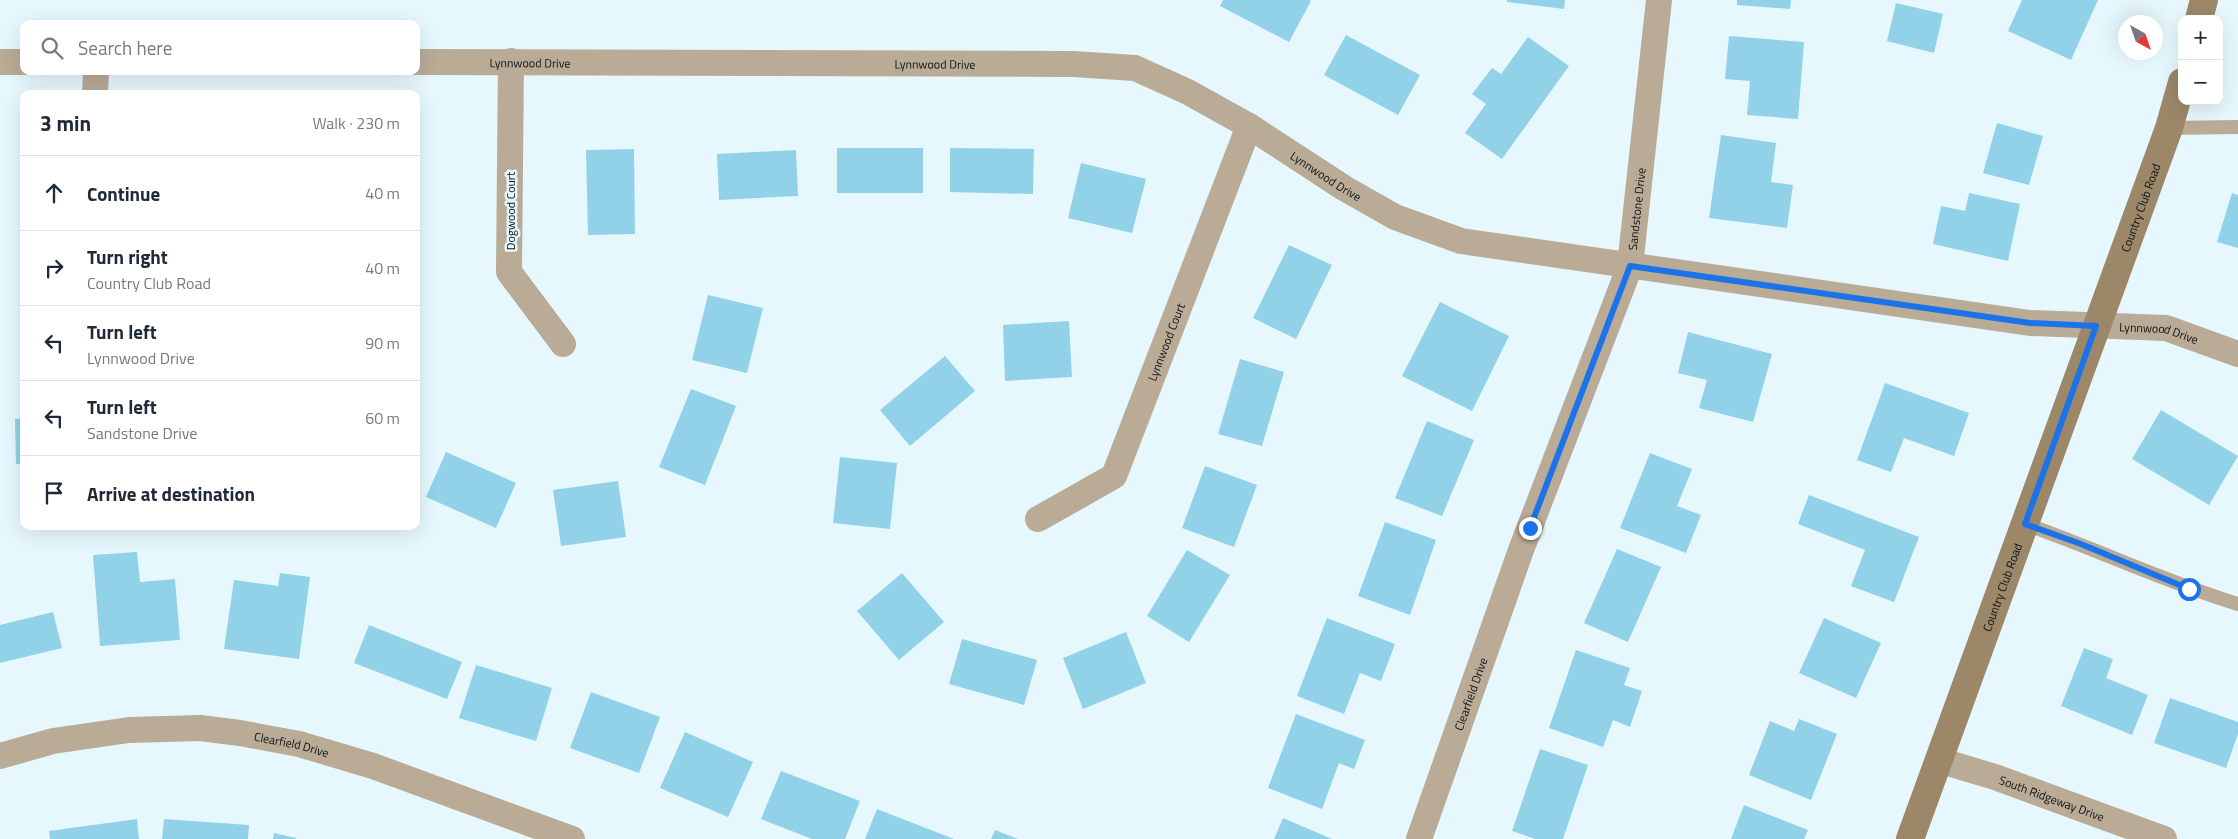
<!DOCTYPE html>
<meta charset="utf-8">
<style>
body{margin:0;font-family:"Titillium Web",sans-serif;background:#f2f2f3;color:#1f2937}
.controls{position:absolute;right:15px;top:15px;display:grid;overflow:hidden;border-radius:10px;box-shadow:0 5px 20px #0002}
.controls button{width:45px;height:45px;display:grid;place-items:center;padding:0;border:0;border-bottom:1px solid #e0e1e3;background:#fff;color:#1f2937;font:25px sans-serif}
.compass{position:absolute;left:2118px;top:15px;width:45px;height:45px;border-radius:50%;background:#fff;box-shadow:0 5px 20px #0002;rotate:140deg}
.stop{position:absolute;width:15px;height:15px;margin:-11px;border:4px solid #1a73e8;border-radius:50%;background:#fff}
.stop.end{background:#1a73e8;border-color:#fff;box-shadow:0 1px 5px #0008}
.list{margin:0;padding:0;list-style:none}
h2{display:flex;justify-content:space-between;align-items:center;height:65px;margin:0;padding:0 20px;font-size:21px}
h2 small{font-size:16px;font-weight:400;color:#747a83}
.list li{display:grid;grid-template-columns:32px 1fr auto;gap:15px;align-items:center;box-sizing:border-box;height:75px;padding:0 20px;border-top:1px solid #e0e1e3}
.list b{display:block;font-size:19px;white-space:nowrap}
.list p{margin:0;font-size:16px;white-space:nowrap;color:#747a83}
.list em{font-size:16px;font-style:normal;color:#747a83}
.icon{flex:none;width:28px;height:28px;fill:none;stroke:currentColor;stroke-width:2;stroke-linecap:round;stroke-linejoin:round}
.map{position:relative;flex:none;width:2238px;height:839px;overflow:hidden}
.search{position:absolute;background:#fff;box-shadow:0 5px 20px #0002;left:20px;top:20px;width:400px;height:55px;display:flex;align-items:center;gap:12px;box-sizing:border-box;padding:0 18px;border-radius:10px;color:#747a83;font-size:19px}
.panel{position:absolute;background:#fff;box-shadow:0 5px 20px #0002;left:20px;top:90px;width:400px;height:440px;border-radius:10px}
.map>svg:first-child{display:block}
.building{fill:#91d2e9}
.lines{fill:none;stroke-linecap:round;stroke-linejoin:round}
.service{stroke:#b9ab96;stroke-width:14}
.minor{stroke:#b9ab96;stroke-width:26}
.secondary{stroke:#9c8769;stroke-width:28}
.route{stroke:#1a73e8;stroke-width:6}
.labels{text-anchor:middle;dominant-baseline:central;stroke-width:5;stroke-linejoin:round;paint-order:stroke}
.street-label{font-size:12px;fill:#0e1417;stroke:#e6f8fe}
</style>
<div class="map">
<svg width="2238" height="839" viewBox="0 0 2238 839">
<rect width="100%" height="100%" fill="#e6f8fe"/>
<g class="building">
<polygon points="1223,0 1309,0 1311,1 1289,42 1220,6"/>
<polygon points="1507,0 1565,0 1564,9 1507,2"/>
<polygon points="1737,0 1791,0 1790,9 1737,5"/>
<polygon points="2022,0 2098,0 2071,60 2008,31"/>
<polygon points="1896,3 1943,14 1934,53 1887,41"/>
<polygon points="1346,35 1420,75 1398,115 1324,75"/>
<polygon points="1729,36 1804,42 1798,119 1747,115 1750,81 1725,79"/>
<polygon points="1528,37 1569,66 1502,159 1465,133 1486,104 1472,94 1492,68 1501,74"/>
<polygon points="1997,123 2043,136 2029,185 1983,173"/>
<polygon points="1721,135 1776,143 1771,182 1793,185 1787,228 1709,218"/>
<rect x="837" y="148" width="86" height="45"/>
<polygon points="950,148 1034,149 1033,194 950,192"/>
<polygon points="634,149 635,234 588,235 586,150"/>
<polygon points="796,150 798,196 719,200 717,154"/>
<polygon points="1081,163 1146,179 1132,233 1068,218"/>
<polygon points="1969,193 2020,204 2008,261 1933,244 1941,206 1965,211"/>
<polygon points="2232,193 2238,195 2238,248 2217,242"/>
<polygon points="1289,245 1332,265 1296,339 1253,318"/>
<polygon points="708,295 763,308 747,373 692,360"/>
<polygon points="1440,302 1509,336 1472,411 1402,376"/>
<polygon points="1069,321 1072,377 1005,381 1003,325"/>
<polygon points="1688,332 1772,354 1753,422 1699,408 1707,380 1678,373"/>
<polygon points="945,356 975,391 910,446 880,410"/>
<polygon points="1240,359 1284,372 1262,446 1218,434"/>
<polygon points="1885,383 1969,413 1954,456 1904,438 1891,472 1857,460"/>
<polygon points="691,389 736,406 705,485 659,467"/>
<polygon points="2161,410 2238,456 2209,505 2132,459"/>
<polygon points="24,418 24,464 16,464 15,419"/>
<polygon points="1427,421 1474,440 1442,516 1395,498"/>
<polygon points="446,452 516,483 496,528 426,497"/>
<polygon points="1650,453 1692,469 1677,506 1701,515 1686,553 1620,528"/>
<polygon points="840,457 897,463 890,529 833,523"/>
<polygon points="1205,466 1257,485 1234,547 1182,528"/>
<polygon points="618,481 626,537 561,546 553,490"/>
<polygon points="1809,495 1919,537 1894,602 1851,586 1865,550 1798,524"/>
<polygon points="1385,522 1436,540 1410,615 1358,596"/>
<polygon points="1617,549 1661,567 1628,642 1584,623"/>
<polygon points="1187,550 1230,575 1189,642 1147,616"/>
<polygon points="137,552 140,582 175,579 180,640 100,646 93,555"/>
<polygon points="280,573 310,577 299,659 224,649 234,580 278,586"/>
<polygon points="902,573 944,622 899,660 857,611"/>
<polygon points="53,612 62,648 0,663 0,625"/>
<polygon points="1327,618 1395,644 1381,681 1360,673 1344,714 1297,696"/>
<polygon points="1824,618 1881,643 1856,698 1799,673"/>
<polygon points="369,625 462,662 447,699 354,663"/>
<polygon points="1126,632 1146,683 1083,709 1063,658"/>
<polygon points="962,639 1037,660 1024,705 949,684"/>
<polygon points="2084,648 2113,659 2106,678 2148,695 2132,735 2061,706"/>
<polygon points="1576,650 1630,668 1624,685 1642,691 1630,727 1613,720 1603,747 1549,728"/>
<polygon points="476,665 552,688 536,741 459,718"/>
<polygon points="591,692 660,717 639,773 570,748"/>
<polygon points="2170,698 2238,722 2238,734 2226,768 2154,743"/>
<polygon points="1296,714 1365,740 1354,769 1339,763 1322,809 1268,788"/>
<polygon points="1799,719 1837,734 1811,800 1749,775 1770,721 1794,731"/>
<polygon points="685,732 753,762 728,817 660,788"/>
<polygon points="1540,749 1588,765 1563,839 1535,839 1512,831"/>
<polygon points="781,771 860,801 845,839 812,839 761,819"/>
<polygon points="1744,805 1808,830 1804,839 1731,839"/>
<polygon points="877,809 954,839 865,839"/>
<polygon points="1283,818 1332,839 1274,839"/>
<polygon points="137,819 139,839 50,839 49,831"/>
<polygon points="164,819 249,825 248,839 162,839"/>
<polygon points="995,830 1018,839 991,839"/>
<polygon points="274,833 296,838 296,839 273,839"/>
</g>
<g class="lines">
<g class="service">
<polyline points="2169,128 2238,127"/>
<path d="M2025 524C2097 549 2165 582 2238 604"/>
</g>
<g class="minor">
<polyline points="511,61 509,272 563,344"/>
<polyline points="0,62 24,62"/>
<path id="s1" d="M416 62 1073 64 1135 68 1188 92 1249 126 1344 188 1395 217 1461 241 2030 323 2166 328 2238 354"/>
<polyline points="95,94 96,71"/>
<path id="s2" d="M1038 519 1114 476 1249 126"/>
<path id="s3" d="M0 756 53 741 129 730 200 728 240 733 299 744 373 766 572 839"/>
<path id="s4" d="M1938 760 1995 777 2164 839"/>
<path id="s5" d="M1419 839 1521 550 1630 266 1659 0"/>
</g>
<g class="secondary">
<polyline points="2199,19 2204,0"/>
<path id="s6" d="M1910 839 2169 128 2182 82"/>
</g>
</g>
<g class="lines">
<polyline class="route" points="1530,528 1630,266 2030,323 2096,326 2025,524 2081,544 2189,589"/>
</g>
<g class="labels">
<g class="street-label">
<text stroke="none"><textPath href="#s1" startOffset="114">Lynnwood Drive</textPath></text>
<text stroke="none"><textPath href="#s1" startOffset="519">Lynnwood Drive</textPath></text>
<text stroke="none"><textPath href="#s1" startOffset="939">Lynnwood Drive</textPath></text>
<text stroke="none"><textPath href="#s6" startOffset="672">Country Club Road</textPath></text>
<text stroke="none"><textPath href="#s5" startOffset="668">Sandstone Drive</textPath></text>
<text transform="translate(510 211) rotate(-90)">Dogwood Court</text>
<text stroke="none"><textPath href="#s1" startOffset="1794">Lynnwood Drive</textPath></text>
<text stroke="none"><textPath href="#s2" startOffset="231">Lynnwood Court</textPath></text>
<text stroke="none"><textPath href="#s6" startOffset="268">Country Club Road</textPath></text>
<text stroke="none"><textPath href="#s5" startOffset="154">Clearfield Drive</textPath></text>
<text stroke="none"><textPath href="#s3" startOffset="296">Clearfield Drive</textPath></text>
<text stroke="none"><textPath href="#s4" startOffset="120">South Ridgeway Drive</textPath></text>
</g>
</g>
</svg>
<div class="controls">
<button>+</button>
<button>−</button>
</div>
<svg class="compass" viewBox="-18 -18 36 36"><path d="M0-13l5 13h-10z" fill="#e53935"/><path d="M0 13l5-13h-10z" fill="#747a83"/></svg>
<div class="stop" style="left:2189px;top:589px"></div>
<div class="stop end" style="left:1530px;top:528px"></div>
<div class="search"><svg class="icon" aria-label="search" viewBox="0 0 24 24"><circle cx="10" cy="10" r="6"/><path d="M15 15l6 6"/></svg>Search here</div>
<section class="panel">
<h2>3 min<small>Walk · 230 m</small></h2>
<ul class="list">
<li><svg class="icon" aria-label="ahead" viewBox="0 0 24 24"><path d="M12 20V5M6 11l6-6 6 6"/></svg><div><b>Continue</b></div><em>40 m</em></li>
<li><svg class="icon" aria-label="right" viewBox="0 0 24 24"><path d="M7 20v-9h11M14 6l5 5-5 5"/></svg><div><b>Turn right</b><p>Country Club Road</p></div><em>40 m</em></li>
<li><svg class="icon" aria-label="left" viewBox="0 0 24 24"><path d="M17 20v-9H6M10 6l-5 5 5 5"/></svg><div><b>Turn left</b><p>Lynnwood Drive</p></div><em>90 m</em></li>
<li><svg class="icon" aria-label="left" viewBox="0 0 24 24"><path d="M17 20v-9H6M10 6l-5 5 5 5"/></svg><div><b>Turn left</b><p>Sandstone Drive</p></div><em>60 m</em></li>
<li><svg class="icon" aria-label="arrive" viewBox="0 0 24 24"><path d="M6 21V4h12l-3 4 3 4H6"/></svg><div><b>Arrive at destination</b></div></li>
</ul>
</section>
</div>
